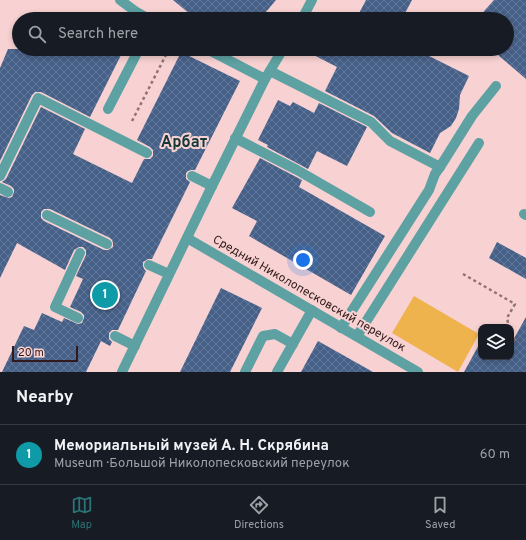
<!DOCTYPE html>
<meta charset="utf-8">
<style>
body{margin:0;font-family:Overpass,sans-serif;background:#242831;color:#f1f3f6}
.controls{position:absolute;right:12px;bottom:12px;display:grid;overflow:hidden;border-radius:8px;box-shadow:0 2px 6px #0003}
.controls button{width:36px;height:36px;display:grid;place-items:center;padding:0;border:0;border-bottom:1px solid #363941;background:#171b24;color:#f1f3f6;font:20px sans-serif}
.scale{position:absolute;left:12px;bottom:10px;width:66px;box-sizing:border-box;padding-left:4px;border:2px solid #311a1b;border-top:0;font-size:11px;line-height:14px;white-space:nowrap;color:#311a1b;-webkit-text-stroke:3px #f8d2d2;paint-order:stroke}
.you{position:absolute;left:303px;top:260px;width:14px;height:14px;margin:-10px;border:3px solid #fff;border-radius:50%;background:#1a73e8;box-shadow:0 0 0 6px #1a73e833}
.badge{display:grid;place-items:center;width:26px;height:26px;border-radius:50%;background:#2a7476;color:#fff;font-size:13px;font-weight:700}
.pin{position:absolute;translate:-50% -50%;border:2px solid #fff;box-shadow:0 1px 4px #0006}
.list{margin:0;padding:0;list-style:none}
h2{display:flex;justify-content:space-between;align-items:center;height:52px;margin:0;padding:0 16px;font-size:17px}
h2 small{font-size:13px;font-weight:400;color:#9ea1a6}
.list li{display:grid;grid-template-columns:26px 1fr auto;gap:12px;align-items:center;box-sizing:border-box;height:60px;padding:0 16px;border-top:1px solid #363941}
.list b{display:block;font-size:15px;white-space:nowrap}
.list p{margin:0;font-size:13px;white-space:nowrap;color:#9ea1a6}
.list em{font-size:13px;font-style:normal;color:#9ea1a6}
.icon{flex:none;width:22px;height:22px;fill:none;stroke:currentColor;stroke-width:2;stroke-linecap:round;stroke-linejoin:round}
.map{position:relative;flex:none;width:526px;height:372px;overflow:hidden}
.search{position:absolute;background:#171b24;box-shadow:0 2px 6px #0003;left:12px;right:12px;top:12px;height:44px;display:flex;align-items:center;gap:10px;box-sizing:border-box;padding:0 14px;border-radius:22px;color:#9ea1a6;font-size:15px}
.sheet{height:112px;background:#171b24}
nav{display:flex;justify-content:space-around;align-items:center;box-sizing:border-box;height:56px;border-top:1px solid #363941;background:#171b24;font-size:11px;color:#9ea1a6}
nav a{display:grid;justify-items:center;gap:2px}
nav .on{color:#2a7476}
.map>svg:first-child{display:block}
.pitch{fill:#efb34d}
.building{fill:url(#building-cross-hatch);fill-rule:evenodd}
.lines{fill:none;stroke-linecap:round;stroke-linejoin:round}
.path{stroke:#917374;stroke-width:2.5;stroke-dasharray:3 3;stroke-linecap:butt}
.service{stroke:#5da1a3;stroke-width:10}
.minor{stroke:#5da1a3;stroke-width:10}
.labels{text-anchor:middle;dominant-baseline:central;stroke-width:4;stroke-linejoin:round;paint-order:stroke}
.street-label{font-size:12px;fill:#311a1b;stroke:#f8d2d2}
.district-label{font-size:16px;font-weight:bold;fill:#153839;stroke:#f8d2d2}
</style>
<div class="map">
<svg width="526" height="372" viewBox="0 0 526 372">
<defs>
<pattern id="building-cross-hatch" width="8" height="8" patternUnits="userSpaceOnUse"><rect width="8" height="8" fill="#466189"/><path d="M0 0l8 8M0 8l8-8" fill="none" stroke="#657796"/></pattern>
</defs>
<rect width="100%" height="100%" fill="#f8d2d2"/>
<polygon class="pitch" points="414,296 479,334 458,372 392,333"/>
<g class="building">
<polygon points="173,0 276,0 260,19 196,19"/>
<polygon points="366,0 412,0 402,19 353,19 354,18 356,19"/>
<polygon points="494,0 526,0 526,79 491,49 507,49 507,19 477,19"/>
<polygon points="77,14 88,19 74,19"/>
<polygon points="8,49 50,49 58,53 60,49 124,49 90,117 41,92 35,92 32,95 0,161 0,68"/>
<polygon points="302,49 415,49 469,76 460,95 459,109 456,118 451,126 440,133 430,153 392,133 374,116 325,91 337,67"/>
<path d="M181 52 240 81 195 170H191L188 171 186 173V179L190 182 152 259H148L143 262V266L144 269 146 271 118 330H112L109 333V339L112 342 110 346 101 341 86 372H2L24 326 34 330 42 313 62 322 64 318 78 324 82 323 84 318V315L81 312 70 307 83 279 76 276 86 255V250L83 247H79L74 250 65 270 17 243 0 278V195L9 198 12 197 14 192V189L11 186 2 182 6 179 41 107 85 129 73 154 132 183 144 159H150L153 156V150L150 147 137 140ZM44 209H50L110 238 112 240 113 243V247L108 250H104L44 221 41 218V212Z"/>
<polygon points="278,100 290,106 293,102 314,113 319,103 367,127 347,166 317,151 308,169 267,147 268,145 258,140"/>
<polygon points="260,158 302,180 299,187 385,236 351,295 249,236 257,221 232,208"/>
<polygon points="497,242 526,258 526,279 489,258"/>
<polygon points="221,288 262,308 230,372 180,372"/>
<polygon points="526,317 526,372 464,372 481,341 481,357 511,357 511,344"/>
<polygon points="318,341 373,372 301,372"/>
</g>
<g class="lines">
<g class="path">
<polyline points="132,121 169,49"/>
<polyline points="463,274 515,304 507,318 509,327"/>
<polyline points="511,333 513,338 519,342"/>
</g>
<g class="service">
<polyline points="270,71 371,122 390,141 440,167 472,116 496,86"/>
<polyline points="108,109 139,49"/>
<polyline points="235,138 297,170 370,212"/>
<polyline points="0,176 38,98 147,153"/>
<polyline points="192,176 212,186"/>
<polyline points="0,188 8,192"/>
<polyline points="524,214 526,215"/>
<polyline points="47,215 107,244"/>
<polyline points="149,265 169,274"/>
<polyline points="78,318 55,307 80,253"/>
<polyline points="341,328 429,190 435,174 440,167"/>
<polyline points="115,336 135,346"/>
<polyline points="357,336 479,143"/>
<polyline points="245,372 263,336 275,334 293,344"/>
<polyline points="277,372 312,310"/>
</g>
<g class="minor">
<polyline points="120,0 135,11 149,19"/>
<polyline points="302,19 312,0"/>
<polyline points="207,49 265,79"/>
<polyline points="187,238 418,372"/>
<polyline points="122,372 212,186 265,79 283,49"/>
</g>
</g>
<g class="labels">
<g class="street-label">
<text transform="translate(309 294) rotate(30)">Средний Николопесковский переулок</text>
</g>
<g class="district-label">
<text x="184" y="143">Арбат</text>
</g>
</g>
</svg>
<div class="controls">
<button><svg class="icon" aria-label="layers" viewBox="0 0 24 24"><path d="M12 4l9 5-9 5-9-5zM3 14l9 5 9-5"/></svg></button>
</div>
<div class="scale">20 m</div>
<div class="you"></div>
<div class="pin badge" style="left:105px;top:295px;background:#0f9aa8">1</div>
<div class="search"><svg class="icon" aria-label="search" viewBox="0 0 24 24"><circle cx="10" cy="10" r="6"/><path d="M15 15l6 6"/></svg>Search here</div>
</div>
<section class="sheet">
<h2>Nearby<small></small></h2>
<ul class="list">
<li><span class="badge" style="background:#0f9aa8">1</span><div><b>Мемориальный музей А. Н. Скрябина</b><p>Museum · Большой Николопесковский переулок</p></div><em>60 m</em></li>
</ul>
</section>
<nav>
<a class="on"><svg class="icon" aria-label="map" viewBox="0 0 24 24"><path d="M3 6l6-2 6 2 6-2v14l-6 2-6-2-6 2zM9 4v14M15 6v14"/></svg>Map</a>
<a><svg class="icon" aria-label="directions" viewBox="0 0 24 24"><path d="M12 3l9 9-9 9-9-9zM9 14v-3h6M13 9l2 2-2 2"/></svg>Directions</a>
<a><svg class="icon" aria-label="saved" viewBox="0 0 24 24"><path d="M7 4h10v16l-5-4-5 4z"/></svg>Saved</a>
</nav>
